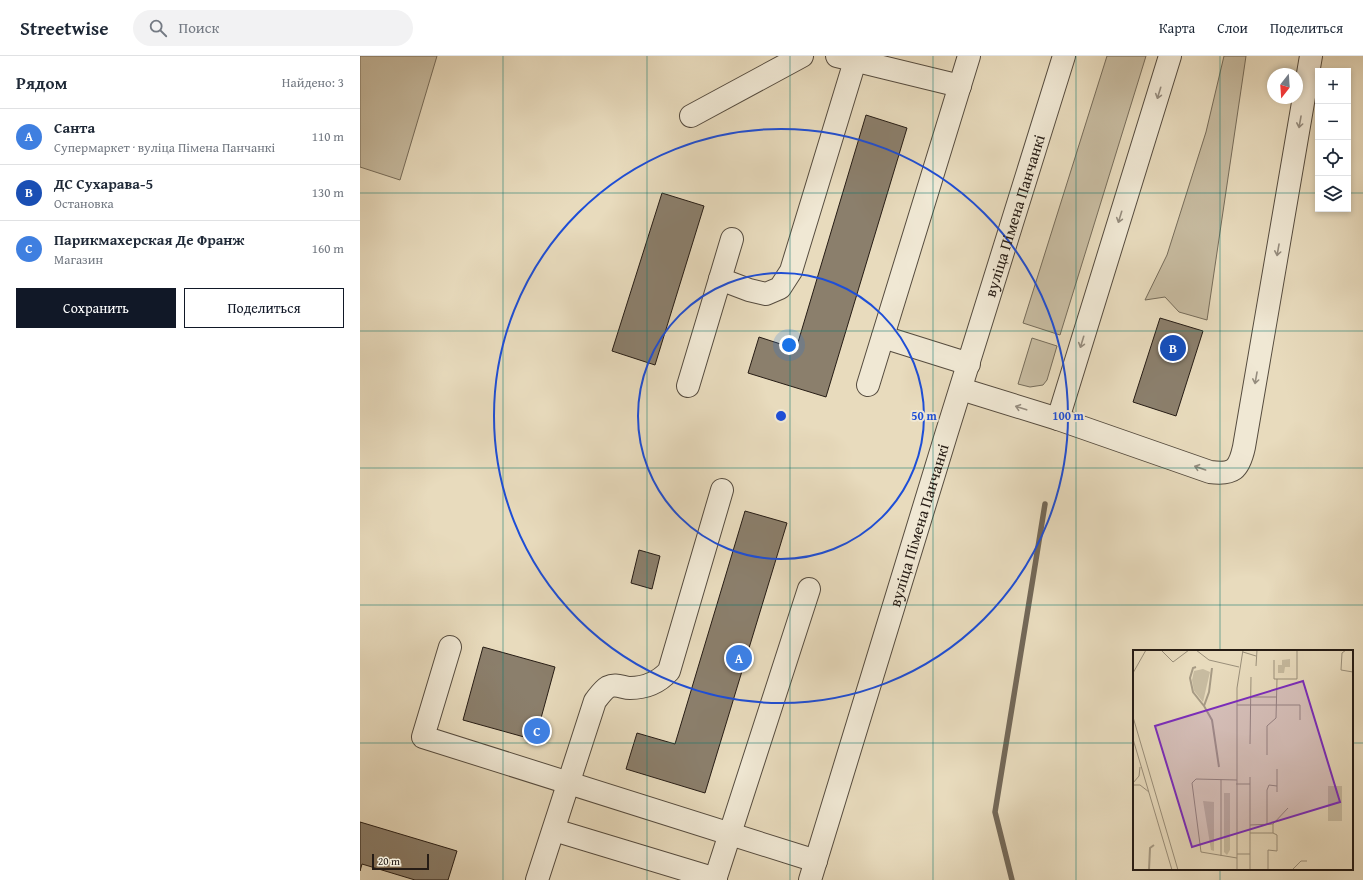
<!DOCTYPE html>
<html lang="ru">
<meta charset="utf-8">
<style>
body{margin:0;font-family:"Gentium Book Plus",serif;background:#f2f2f3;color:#1f2937}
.controls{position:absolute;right:12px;top:12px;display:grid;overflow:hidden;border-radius:0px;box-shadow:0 2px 6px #0003}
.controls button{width:36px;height:36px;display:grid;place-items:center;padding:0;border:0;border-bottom:1px solid #e0e1e3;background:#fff;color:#1f2937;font:20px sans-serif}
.compass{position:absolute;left:907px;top:12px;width:36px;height:36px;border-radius:50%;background:#fff;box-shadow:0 2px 6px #0003;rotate:197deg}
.scale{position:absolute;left:12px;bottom:10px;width:57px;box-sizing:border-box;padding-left:4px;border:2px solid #261c15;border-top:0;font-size:11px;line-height:14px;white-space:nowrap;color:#261c15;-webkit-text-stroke:3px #f0e8d4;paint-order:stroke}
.you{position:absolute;left:429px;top:289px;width:14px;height:14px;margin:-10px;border:3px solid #fff;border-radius:50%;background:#1a73e8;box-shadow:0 0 0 6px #1a73e833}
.badge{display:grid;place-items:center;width:26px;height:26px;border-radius:50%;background:#111827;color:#fff;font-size:13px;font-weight:700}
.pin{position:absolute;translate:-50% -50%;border:2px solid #fff;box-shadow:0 1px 4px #0006}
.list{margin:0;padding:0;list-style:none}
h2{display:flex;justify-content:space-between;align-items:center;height:52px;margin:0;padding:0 16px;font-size:17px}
h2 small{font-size:13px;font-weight:400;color:#747a83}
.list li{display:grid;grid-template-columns:26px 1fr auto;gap:12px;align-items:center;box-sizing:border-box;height:56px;padding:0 16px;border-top:1px solid #e0e1e3}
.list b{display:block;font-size:15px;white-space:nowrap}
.list p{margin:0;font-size:13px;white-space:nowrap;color:#747a83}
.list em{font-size:13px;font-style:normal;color:#747a83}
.actions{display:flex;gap:8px;padding:12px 16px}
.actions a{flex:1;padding:9px 0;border:1px solid #111827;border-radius:0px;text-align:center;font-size:14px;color:#111827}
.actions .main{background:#111827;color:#fff}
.icon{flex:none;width:22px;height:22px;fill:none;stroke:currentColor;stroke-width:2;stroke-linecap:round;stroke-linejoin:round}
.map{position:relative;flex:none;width:1003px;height:824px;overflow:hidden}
header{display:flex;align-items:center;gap:24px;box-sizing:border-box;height:56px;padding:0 20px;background:#fff;border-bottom:1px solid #e0e1e3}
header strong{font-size:19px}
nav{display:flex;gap:22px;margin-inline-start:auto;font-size:14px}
.search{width:280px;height:36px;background:#f2f2f3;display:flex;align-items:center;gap:10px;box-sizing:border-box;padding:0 14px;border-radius:22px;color:#747a83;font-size:15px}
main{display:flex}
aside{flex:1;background:#fff}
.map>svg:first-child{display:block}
.green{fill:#c7bba0;stroke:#766c5a}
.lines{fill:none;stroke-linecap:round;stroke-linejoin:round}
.stream{stroke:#736858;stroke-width:5.5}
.building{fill:#8b7f6c;stroke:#261c15}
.minor-casing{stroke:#564c3f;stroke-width:24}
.minor{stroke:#f0e8d4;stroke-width:22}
.oneway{stroke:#958c7e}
.grid{fill:none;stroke:#0f766e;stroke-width:1;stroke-opacity:0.55}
.ring{fill:none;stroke:#1d4ed8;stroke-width:2}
.labels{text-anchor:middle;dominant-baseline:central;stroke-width:4;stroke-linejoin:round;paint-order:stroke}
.street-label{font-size:16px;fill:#261c15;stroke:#f0e8d4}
.inset-river{fill:none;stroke:#a69a84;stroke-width:2}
.inset-road{fill:none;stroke:#9a8f7a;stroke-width:1}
.view{fill:#7b2cbf;fill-opacity:0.15;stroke:#7b2cbf;stroke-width:2}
.inset-edge{fill:none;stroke:#261c15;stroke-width:2}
.centre{fill:#1d4ed8;stroke:#f0e8d4;stroke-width:2}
.ring-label{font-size:12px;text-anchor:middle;font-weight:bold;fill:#1d4ed8;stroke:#f0e8d4;stroke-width:4;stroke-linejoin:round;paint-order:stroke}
</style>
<header>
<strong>Streetwise</strong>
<div class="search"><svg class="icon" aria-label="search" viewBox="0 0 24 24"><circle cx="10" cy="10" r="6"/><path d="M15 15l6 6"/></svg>Поиск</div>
<nav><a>Карта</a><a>Слои</a><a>Поделиться</a></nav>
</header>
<main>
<aside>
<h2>Рядом<small>Найдено: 3</small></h2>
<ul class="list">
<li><span class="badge" style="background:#3f7fe0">A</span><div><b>Санта</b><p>Супермаркет · вуліца Пімена Панчанкі</p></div><em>110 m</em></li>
<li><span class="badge" style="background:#1a4fb4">B</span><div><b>ДС Сухарава-5</b><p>Остановка</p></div><em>130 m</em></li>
<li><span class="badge" style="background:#3f7fe0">C</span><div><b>Парикмахерская Де Франж</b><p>Магазин</p></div><em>160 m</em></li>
</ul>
<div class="actions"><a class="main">Сохранить</a><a>Поделиться</a></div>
</aside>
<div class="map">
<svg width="1003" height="824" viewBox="0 0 1003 824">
<rect width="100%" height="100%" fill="#e8dbbd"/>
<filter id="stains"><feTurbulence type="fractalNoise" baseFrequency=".005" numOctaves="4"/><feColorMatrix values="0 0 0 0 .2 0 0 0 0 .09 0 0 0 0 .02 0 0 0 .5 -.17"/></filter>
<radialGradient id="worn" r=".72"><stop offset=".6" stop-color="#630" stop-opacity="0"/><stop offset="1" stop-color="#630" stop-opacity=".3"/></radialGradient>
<g class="green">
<polygon points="0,0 77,0 40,124 0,111"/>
<polygon points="747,0 786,0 700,279 663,267"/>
<polygon points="864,0 886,0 847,264 819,256 805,241 785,244 807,199 846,76"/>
<polygon points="672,282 697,290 687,324 683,329 670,331 658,328"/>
</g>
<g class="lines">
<polyline class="stream" points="652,824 635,756 685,448"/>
</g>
<g class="building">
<polygon points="506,59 547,72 466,341 388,317 399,281 436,293"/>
<polygon points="302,137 344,150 295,309 252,295"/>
<polygon points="800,262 843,275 816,360 773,346"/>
<polygon points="385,455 427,467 345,737 266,713 277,677 315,688"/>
<polygon points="279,494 300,500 292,533 271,527"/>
<polygon points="123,591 195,611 175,684 103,664"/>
<polygon points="0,766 97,795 88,824 55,824 2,808 0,815"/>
</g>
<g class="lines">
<g class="minor-casing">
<g id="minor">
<polyline points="477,0 600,30"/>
<polyline points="331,60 442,0"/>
<polyline points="360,223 389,234 406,238 420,232 431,215 495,5"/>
<polyline points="523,281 609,308"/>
<polyline points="508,329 609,0"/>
<polyline points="328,330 372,183"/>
<path d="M601 333 698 363 850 416C873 419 879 414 884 391L951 0"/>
<polyline points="698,363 810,0"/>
<polyline points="90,591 63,681 456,805"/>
<polyline points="194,774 356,823"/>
<path d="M177 824 235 645C239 640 243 634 248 631 256 627 263 632 270 632 286 632 299 626 309 615L362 434"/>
<polyline points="355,824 449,533"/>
<path id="s1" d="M450 824 586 379 704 0"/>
</g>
</g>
<use href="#minor" class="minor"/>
</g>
<defs><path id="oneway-shaft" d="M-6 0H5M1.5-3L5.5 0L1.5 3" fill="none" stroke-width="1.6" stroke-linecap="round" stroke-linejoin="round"/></defs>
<g class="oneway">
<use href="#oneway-shaft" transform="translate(799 37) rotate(107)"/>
<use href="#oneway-shaft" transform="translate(940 66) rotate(100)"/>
<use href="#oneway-shaft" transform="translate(760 161) rotate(107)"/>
<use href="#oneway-shaft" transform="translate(918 194) rotate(100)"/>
<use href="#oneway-shaft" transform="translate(722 286) rotate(107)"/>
<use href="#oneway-shaft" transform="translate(896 322) rotate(100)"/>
<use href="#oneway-shaft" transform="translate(661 352) rotate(-162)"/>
<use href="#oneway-shaft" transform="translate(840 412) rotate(-161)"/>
</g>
<path class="grid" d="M143 0V824M287 0V824M430 0V824M573 0V824M716 0V824M860 0V595M0 137H958M988 137H1003M0 275H1003M0 412H1003M0 549H1003M0 687H774M992 687H1003M860 813V824"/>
<g class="ring">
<circle cx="421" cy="360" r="143"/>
<circle cx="421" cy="360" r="287"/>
</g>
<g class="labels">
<g class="street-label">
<text stroke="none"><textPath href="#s1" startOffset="695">вуліца Пімена Панчанкі</textPath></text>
<text stroke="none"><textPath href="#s1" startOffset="371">вуліца Пімена Панчанкі</textPath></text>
</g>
</g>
<g transform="translate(773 594)">
<rect width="220" height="220" fill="#e8dbbd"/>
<path d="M157 9V17H152L151 23H145V15H149V10ZM70 19 77 22 70 52 61 41 59 30 61 21ZM195 136H209V171H195ZM91 143H97V200L94 205 91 202ZM70 151 81 152V201L78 200Z" fill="#c7bba0"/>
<path class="inset-river" d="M63 17 60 18 57 28 60 42 71 56M79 18 76 42 71 56 79 70 86 117M16 220 17 198 21 195"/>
<path class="inset-road" d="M28 0 40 12 56 0M63 0 76 10 106 17M213 0 209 3 208 20 220 22M110 2 123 6M141 10V29H164V0M123 16 124 0M0 23 13 0M118 47H143M104 55H167V70M0 67 45 220M0 89 39 220M117 94 118 27M134 105V76L143 68 144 29M144 119V142M117 127V220M104 130 63 129 59 133 68 202 104 208M0 133 6 126 7 117M103 134H117M0 135H7L16 142M134 174V140L136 135 144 136M140 174 155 158M117 175 140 174V183H117M104 204H117M88 206V130M72 220H89M104 220V38L110 0M135 220V200L144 201V185L140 183M159 220 168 211H174"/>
<path class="view" d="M170 31 207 152 59 197 22 76Z"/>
<rect width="220" height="220" class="inset-edge"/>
</g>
<circle cx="421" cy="360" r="6" class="centre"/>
<g class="ring-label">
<text x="564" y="364">50 m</text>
<text x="708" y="364">100 m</text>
</g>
<rect width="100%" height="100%" filter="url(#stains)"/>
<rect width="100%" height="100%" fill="url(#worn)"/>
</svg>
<div class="controls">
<button>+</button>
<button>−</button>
<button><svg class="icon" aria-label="locate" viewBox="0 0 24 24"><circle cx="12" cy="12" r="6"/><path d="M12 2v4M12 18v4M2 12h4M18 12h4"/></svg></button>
<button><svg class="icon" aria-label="layers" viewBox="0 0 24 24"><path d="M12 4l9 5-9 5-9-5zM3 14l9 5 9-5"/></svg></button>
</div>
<svg class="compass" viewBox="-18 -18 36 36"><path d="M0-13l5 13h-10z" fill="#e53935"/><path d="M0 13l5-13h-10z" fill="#747a83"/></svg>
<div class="scale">20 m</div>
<div class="you"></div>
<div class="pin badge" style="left:379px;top:602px;background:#3f7fe0">A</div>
<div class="pin badge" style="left:813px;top:292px;background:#1a4fb4">B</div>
<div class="pin badge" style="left:177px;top:675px;background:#3f7fe0">C</div>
</div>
</main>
